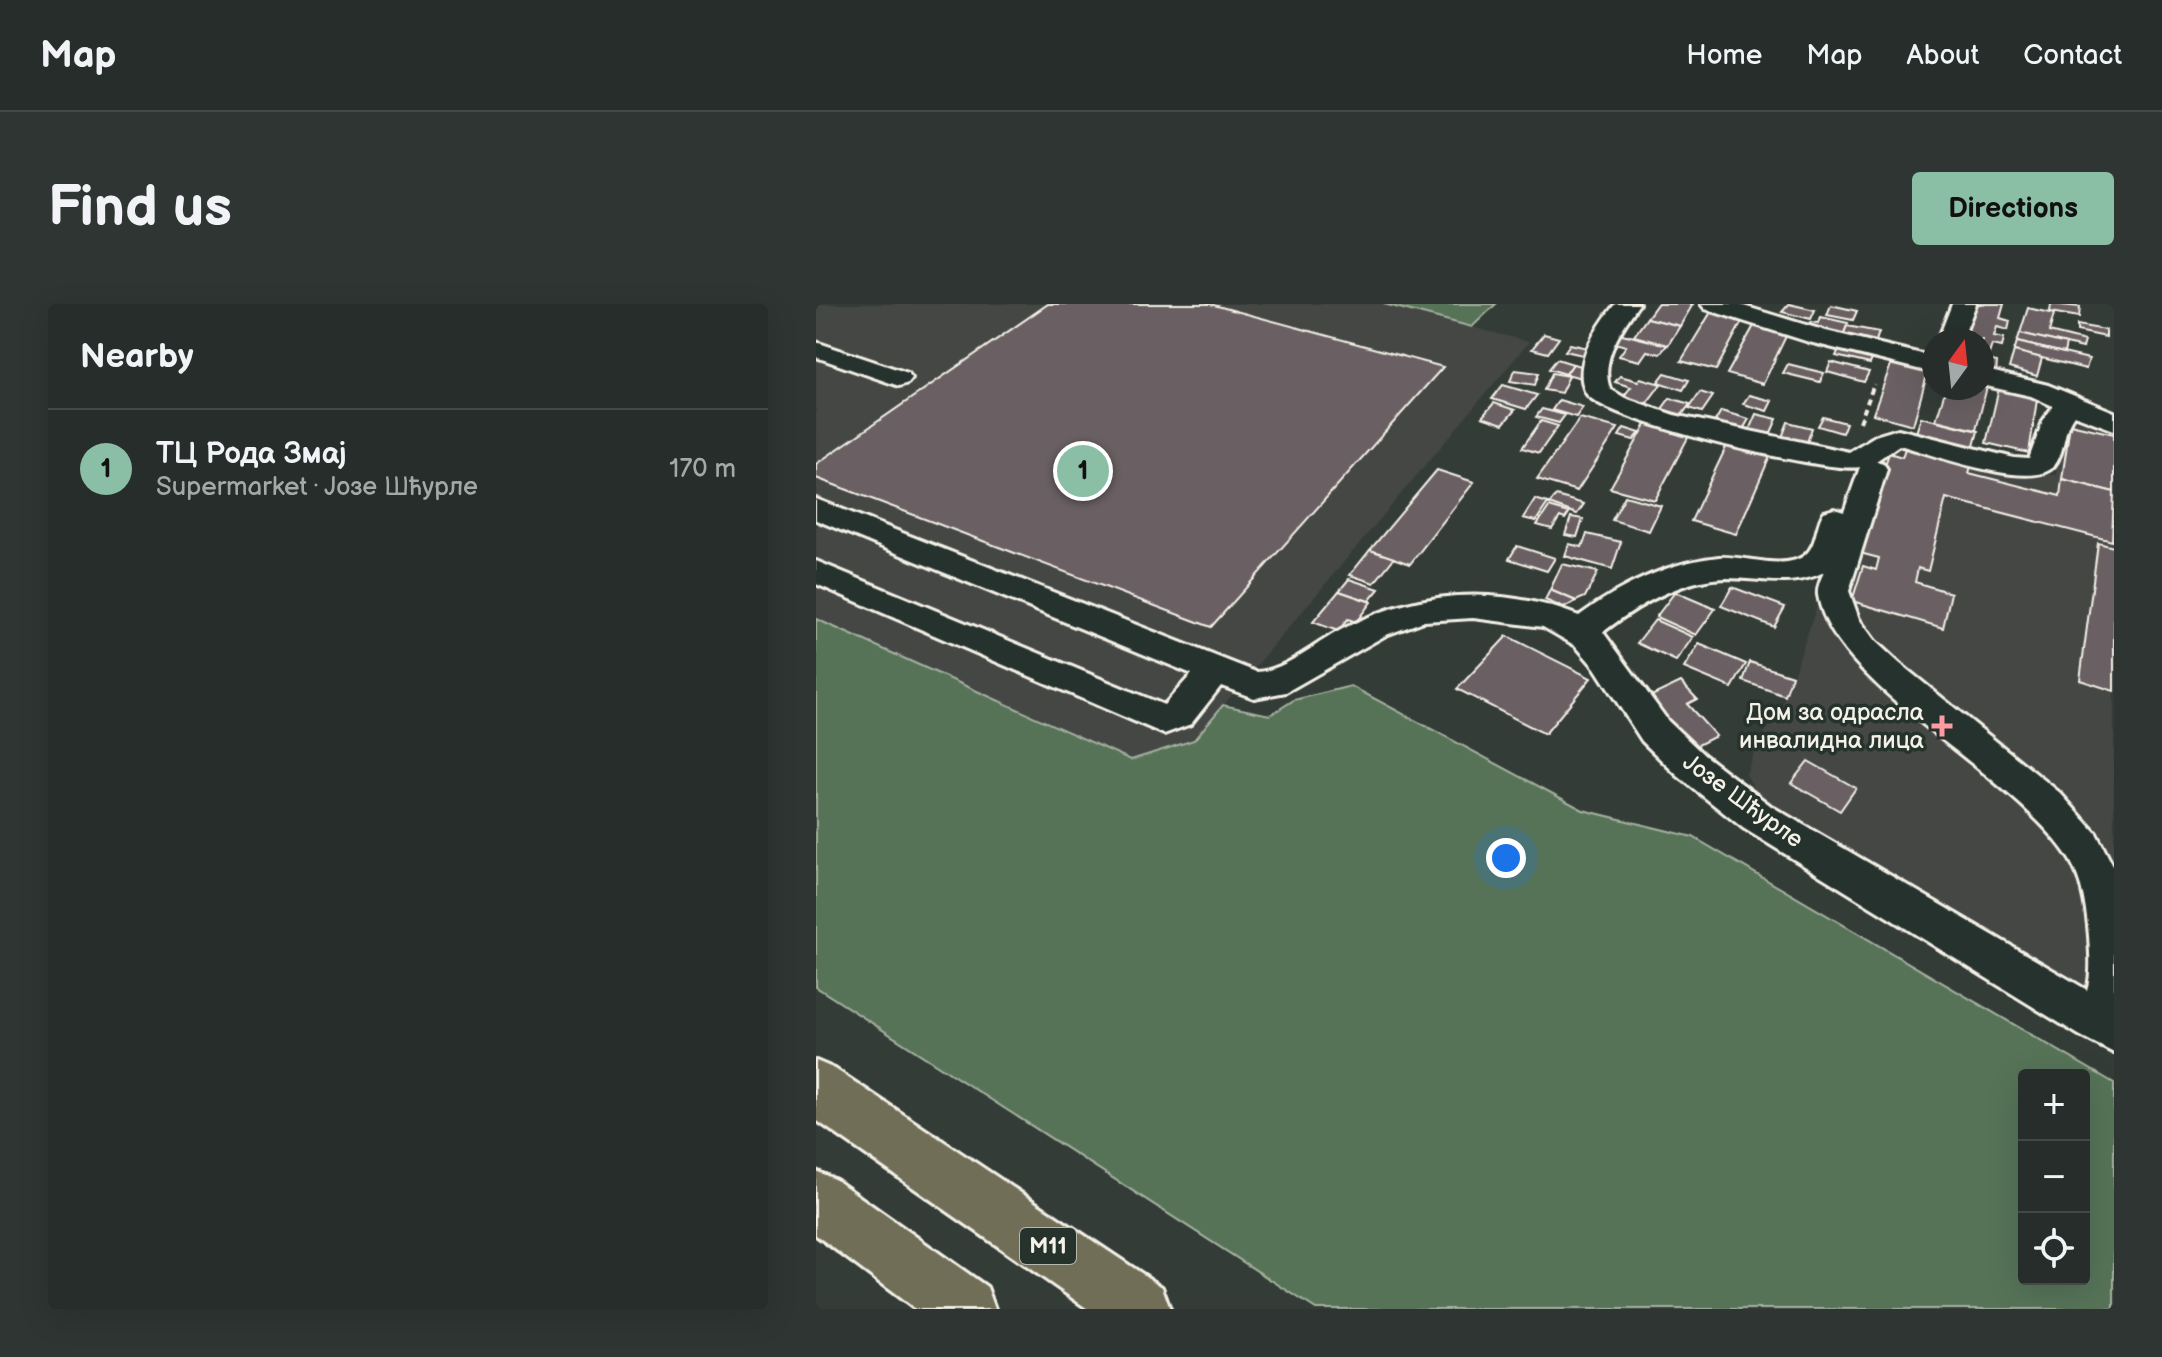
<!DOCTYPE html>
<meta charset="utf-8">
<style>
body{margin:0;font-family:"Balsamiq Sans",sans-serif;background:#2f3532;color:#f1f3f6}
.controls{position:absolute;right:24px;bottom:24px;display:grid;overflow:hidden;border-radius:8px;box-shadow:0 8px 32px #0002}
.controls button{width:72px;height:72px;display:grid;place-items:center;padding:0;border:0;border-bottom:2px solid #434947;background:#272d2a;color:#f1f3f6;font:40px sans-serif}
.compass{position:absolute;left:1106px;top:24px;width:72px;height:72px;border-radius:50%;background:#272d2a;box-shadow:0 8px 32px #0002;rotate:15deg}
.you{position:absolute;left:690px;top:554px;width:28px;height:28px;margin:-20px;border:6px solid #fff;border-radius:50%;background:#1a73e8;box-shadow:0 0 0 12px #1a73e833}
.badge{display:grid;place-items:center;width:52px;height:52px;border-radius:50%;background:#8abfa5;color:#111;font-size:26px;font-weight:700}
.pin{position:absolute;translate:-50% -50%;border:4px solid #fff;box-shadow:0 2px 8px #0006}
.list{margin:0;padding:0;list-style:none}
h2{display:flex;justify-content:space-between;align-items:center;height:104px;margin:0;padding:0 32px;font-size:34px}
h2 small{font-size:26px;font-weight:400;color:#a4a8a8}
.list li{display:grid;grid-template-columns:52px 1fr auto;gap:24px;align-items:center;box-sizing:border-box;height:120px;padding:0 32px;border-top:2px solid #434947}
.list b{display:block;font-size:30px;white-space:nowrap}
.list p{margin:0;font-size:26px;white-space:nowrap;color:#a4a8a8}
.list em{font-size:26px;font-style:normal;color:#a4a8a8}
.icon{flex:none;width:44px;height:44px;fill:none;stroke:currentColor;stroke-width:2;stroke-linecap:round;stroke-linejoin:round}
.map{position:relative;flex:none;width:1298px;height:1005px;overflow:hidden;border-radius:8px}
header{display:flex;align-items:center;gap:48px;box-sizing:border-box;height:112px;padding:0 40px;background:#272d2a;border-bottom:2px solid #434947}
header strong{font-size:38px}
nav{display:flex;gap:44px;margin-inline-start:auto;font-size:28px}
.intro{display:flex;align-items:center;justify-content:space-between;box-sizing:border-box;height:192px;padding:0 48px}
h1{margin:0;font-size:56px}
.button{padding:20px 36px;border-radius:8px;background:#8abfa5;color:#111;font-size:28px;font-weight:700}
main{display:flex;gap:48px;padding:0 48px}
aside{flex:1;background:#272d2a;border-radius:8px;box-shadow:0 8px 32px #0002}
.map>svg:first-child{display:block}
.built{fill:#444745}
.green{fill:#577359;stroke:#a6b2a0;stroke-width:2;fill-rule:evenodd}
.building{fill:#6b6064;stroke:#f4f1e8;stroke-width:2}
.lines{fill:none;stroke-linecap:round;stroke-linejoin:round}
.minor-casing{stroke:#f4f1e8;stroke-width:6}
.highway-casing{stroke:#f4f1e8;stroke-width:6}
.path{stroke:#f4f1e8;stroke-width:4;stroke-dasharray:6 4;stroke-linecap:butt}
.minor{fill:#26332d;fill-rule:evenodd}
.highway{fill:#716e59;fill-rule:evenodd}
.poi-dot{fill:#ff9aa2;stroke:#26332d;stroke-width:3}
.labels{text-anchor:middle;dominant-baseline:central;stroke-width:7;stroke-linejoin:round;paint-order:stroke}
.shield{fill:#26332d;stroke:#b6b8b0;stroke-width:2}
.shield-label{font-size:22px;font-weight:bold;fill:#f4f1e8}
.poi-label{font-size:24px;fill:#f4f1e8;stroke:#26332d;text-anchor:end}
.street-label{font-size:24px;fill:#f4f1e8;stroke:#26332d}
</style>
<header>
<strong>Map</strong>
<nav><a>Home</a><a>Map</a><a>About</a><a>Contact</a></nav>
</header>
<div class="intro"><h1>Find us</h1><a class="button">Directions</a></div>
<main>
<aside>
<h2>Nearby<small></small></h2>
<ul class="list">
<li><span class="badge">1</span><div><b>ТЦ Рода Змај</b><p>Supermarket · Јозе Шћурле</p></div><em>170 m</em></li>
</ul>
</aside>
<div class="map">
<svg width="1298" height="1005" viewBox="0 0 1298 1005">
<rect width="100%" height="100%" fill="#343c38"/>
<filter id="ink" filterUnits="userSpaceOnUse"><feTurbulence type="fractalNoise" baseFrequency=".0125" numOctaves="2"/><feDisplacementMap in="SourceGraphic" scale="16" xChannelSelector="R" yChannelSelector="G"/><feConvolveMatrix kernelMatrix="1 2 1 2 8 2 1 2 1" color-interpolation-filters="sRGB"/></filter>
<g filter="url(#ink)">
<g class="built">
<polygon points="0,0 568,0 713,38 378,436 315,456 0,315"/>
<polygon points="1253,115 1298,125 1298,701 944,497 930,470 940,442 967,401 1049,162 1078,138 1207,170 1240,171 1245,119"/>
</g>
<g class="green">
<polygon points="568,0 680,0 656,23"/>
<path d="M0 315 315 456 378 436 407 401 454 411 478 396 535 382 767 506 877 533 1298 779V1005H500L0 683ZM1208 771H1268V975H1208Z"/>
</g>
<g class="building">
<polygon points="232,0 394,0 627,63 395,323 0,174 0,160"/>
<polygon points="841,0 877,0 864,22 831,14"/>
<polygon points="973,0 999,6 995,15 966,8"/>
<polygon points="1161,0 1188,0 1184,14 1194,17 1192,26 1181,23 1178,32 1188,34 1186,43 1176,41 1172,53 1166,52 1166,36 1149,36"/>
<polygon points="1235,0 1264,3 1263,13 1234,8"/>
<polygon points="1015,1 1041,7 1037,16 1011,11"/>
<polygon points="1212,4 1238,10 1233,28 1269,37 1267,44 1204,29"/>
<polygon points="895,8 927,16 900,66 865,57"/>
<polygon points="1005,13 1032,19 1026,34 990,26 994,18 1002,19"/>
<polygon points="831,14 864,22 852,41 818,32"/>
<polygon points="939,20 972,28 947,80 911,70"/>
<polygon points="1261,21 1290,26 1290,33 1261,27"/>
<polygon points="1031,22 1063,28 1059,40 1027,32"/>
<polygon points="802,29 851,41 844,50 831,47 824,57 803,52 810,42 795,38"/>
<polygon points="1204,29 1250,40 1248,49 1201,38"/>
<polygon points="728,30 743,34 732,49 716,45"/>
<polygon points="1201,38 1273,55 1270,65 1198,47"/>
<polygon points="754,40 776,45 771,52 749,47"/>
<polygon points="1024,43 1058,51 1054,60 1020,52"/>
<polygon points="1198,47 1226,54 1221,72 1193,64"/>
<polygon points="741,55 757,60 750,70 733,65"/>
<polygon points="1077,55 1113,64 1097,121 1057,110"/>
<polygon points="1166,55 1181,58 1180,71 1166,69"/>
<polygon points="1015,58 1053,68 1048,78 1011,68"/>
<polygon points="757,60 774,64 766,74 750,70"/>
<polygon points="972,60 1008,69 1004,78 967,69"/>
<polygon points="699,66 723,69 719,81 694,77"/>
<polygon points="736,69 753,72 745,89 728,86"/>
<polygon points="849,69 873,76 867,86 842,78"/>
<polygon points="804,72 822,77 824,74 845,80 830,100 807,93 815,83 799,78"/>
<polygon points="1166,77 1172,79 1160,126 1120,116 1130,84 1166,84"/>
<polygon points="1184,80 1222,89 1213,149 1170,139"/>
<polygon points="687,81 721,91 710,105 676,95"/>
<polygon points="884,88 897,92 886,108 873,104"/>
<polygon points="933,91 956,97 951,107 927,100"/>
<polygon points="854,94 874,100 866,111 846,105"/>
<polygon points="743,96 767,103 760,113 736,106"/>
<polygon points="678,99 699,106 687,120 666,113"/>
<polygon points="726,105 749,111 743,119 720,113"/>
<polygon points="905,107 933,115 926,127 898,119"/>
<polygon points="940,110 961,115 953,133 932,128"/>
<polygon points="1007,113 1030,119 1026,129 1002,122"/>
<polygon points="1105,113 1162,127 1157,146 1099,132"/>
<polygon points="764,114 802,124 761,187 721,175"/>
<polygon points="725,117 742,122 723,149 706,144"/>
<polygon points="832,117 875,128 839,196 794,184"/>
<polygon points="972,118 996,124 990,141 965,136"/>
<polygon points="1254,120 1298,130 1298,188 1246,175"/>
<polygon points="808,124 824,129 818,136 803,132"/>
<polygon points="913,137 956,148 920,230 875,217"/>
<polygon points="1090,142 1156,159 1153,169 1244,192 1246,175 1298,188 1296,237 1130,194 1112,267 1102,264 1099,278 1135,289 1127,324 1036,297 1047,262 1060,266 1063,254 1040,248 1073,149 1086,153"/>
<polygon points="621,166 658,178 594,260 554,246"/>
<polygon points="740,192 768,200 761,210 733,200"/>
<polygon points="809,192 845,202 833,227 796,216"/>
<polygon points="719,195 732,199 720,217 707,214"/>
<polygon points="733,203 753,209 749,215 744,213 736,225 721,221"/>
<polygon points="755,213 767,215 761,233 749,231"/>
<polygon points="771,230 805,238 796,265 749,252 753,240 766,243"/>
<polygon points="1282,239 1298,243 1298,387 1264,376"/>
<polygon points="701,242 739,254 731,267 693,255"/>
<polygon points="554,246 578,254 558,279 534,271"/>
<polygon points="746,260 782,268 769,293 760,297 734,286"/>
<polygon points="533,275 563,285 553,297 523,287"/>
<polygon points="916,283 969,303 958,323 905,302"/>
<polygon points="734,286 760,297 748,304 729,296"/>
<polygon points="523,287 555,298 540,318 532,315 522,327 497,318"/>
<polygon points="859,288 899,305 880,331 840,313"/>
<polygon points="839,316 877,333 860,357 821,339"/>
<polygon points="691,332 775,374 729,430 641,385"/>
<polygon points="883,340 930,360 916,384 868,364"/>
<polygon points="934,358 976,372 969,392 927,377"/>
<polygon points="865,378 881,395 871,400 900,432 876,444 831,394"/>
<polygon points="992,457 1040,484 1024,507 975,479"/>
</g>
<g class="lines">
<g class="minor-casing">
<g id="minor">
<path d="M799 0H823C807 23 783 55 794 85L809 94 858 111 1033 148 1059 132 1082 125 1198 154 1213 155 1227 117 1237 102 1215 92 1166 81V65L1232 81 1298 108V126L1258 111C1246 126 1250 147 1238 162 1217 188 1113 149 1083 141L1060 157 1067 159 1071 165 1033 287 1043 315 1059 337 1083 359 1244 489 1280 529 1298 564V749L1263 731 927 524 862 472 826 437 779 364 760 342 727 323 657 314 608 317 570 331 470 388 438 394 405 382 375 420 348 430 0 280V257L348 401 376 370 0 216V195L440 368C467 367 494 344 516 331 594 286 679 279 763 312 804 282 852 258 903 253 927 251 966 267 988 252 1002 241 999 222 1008 208L1018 205 1028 208 1044 163C1013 170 784 116 770 89 755 60 782 22 799 0ZM1008 268C1005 275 1001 283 1002 291 1016 382 1201 470 1254 556 1267 578 1271 607 1273 632 1274 649 1276 670 1271 686L955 502 888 451 852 417 787 328C822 301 865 275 910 274 945 274 975 284 1008 268Z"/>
<polygon points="885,0 921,0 1010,27 1118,53 1118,69 993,38 889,5"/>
<polygon points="1136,0 1160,0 1146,36 1122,36"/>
<polygon points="0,38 92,69 96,74 92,79 83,82 0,53"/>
</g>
</g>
<g class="highway-casing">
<g id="highway">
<polygon points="0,757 19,765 346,983 354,1005 272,1005 0,816"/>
<polygon points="0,867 20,876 171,983 179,1005 99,1005 0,931"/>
</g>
</g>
<polyline class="path" points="1044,118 1058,80"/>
<use href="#minor" class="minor"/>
<use href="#highway" class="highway"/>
</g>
</g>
<path class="poi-dot" d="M1122 410h8v8h8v8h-8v8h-8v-8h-8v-8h8z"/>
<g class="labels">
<rect class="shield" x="204" y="924" width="56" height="36" rx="6"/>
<g class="shield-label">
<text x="232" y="942">M11</text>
</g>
<g class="poi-label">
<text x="1108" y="408">Дом за одрасла<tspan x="1108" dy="28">инвалидна лица</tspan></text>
</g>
<g class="street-label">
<text transform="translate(927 497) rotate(36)">Јозе Шћурле</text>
</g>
</g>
</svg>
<div class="controls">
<button>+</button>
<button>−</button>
<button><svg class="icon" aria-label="locate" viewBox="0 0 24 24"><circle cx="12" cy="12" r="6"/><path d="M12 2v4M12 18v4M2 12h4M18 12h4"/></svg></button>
</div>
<svg class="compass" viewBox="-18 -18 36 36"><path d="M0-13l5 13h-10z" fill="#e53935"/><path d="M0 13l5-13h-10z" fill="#a4a8a8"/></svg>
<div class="you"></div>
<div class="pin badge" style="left:267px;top:167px">1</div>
</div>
</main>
